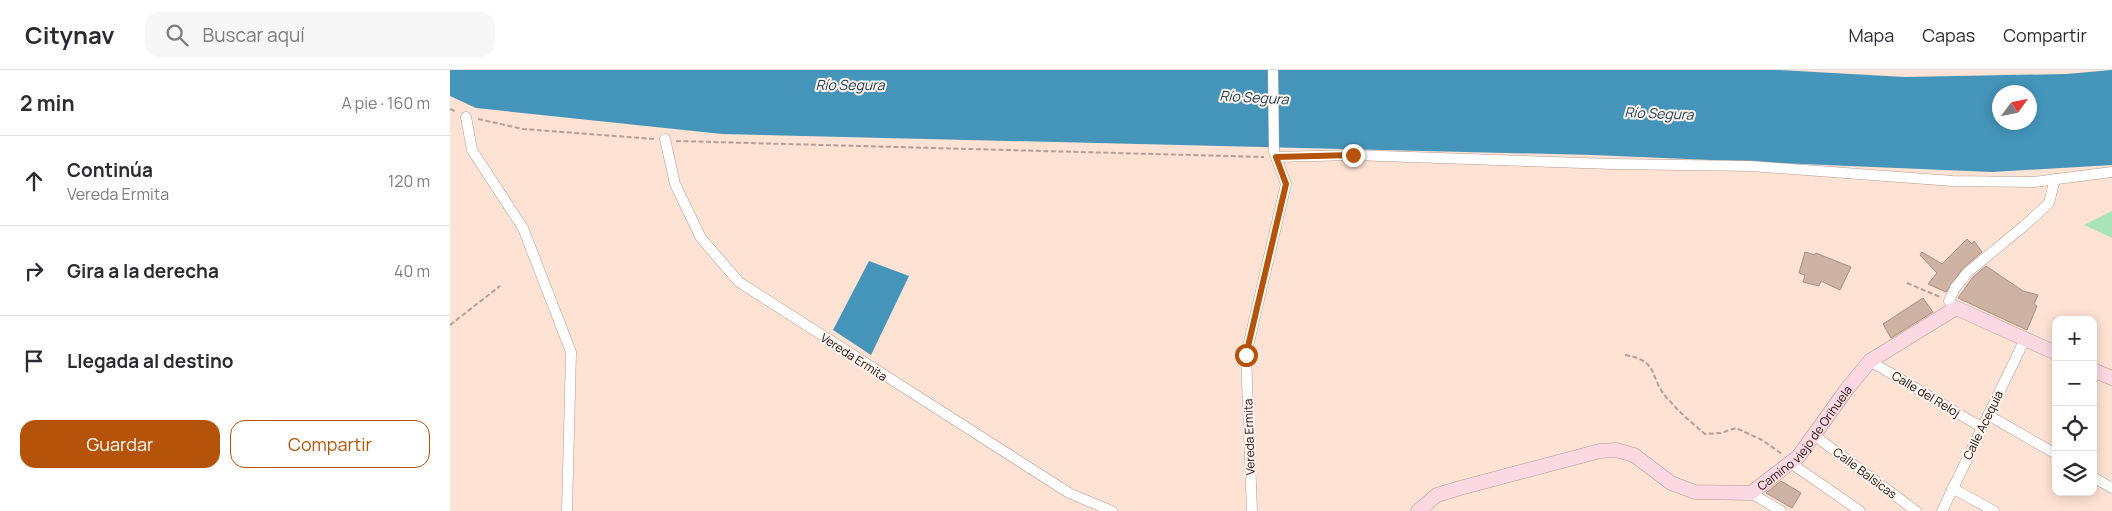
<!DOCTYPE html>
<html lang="es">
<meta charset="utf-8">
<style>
body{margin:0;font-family:Manrope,sans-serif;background:#f7f7f7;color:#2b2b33}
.controls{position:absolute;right:15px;bottom:15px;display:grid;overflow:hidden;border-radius:10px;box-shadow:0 2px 12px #0003}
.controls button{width:45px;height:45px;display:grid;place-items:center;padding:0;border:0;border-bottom:1px solid #e1e1e2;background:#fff;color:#2b2b33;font:25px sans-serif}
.compass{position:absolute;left:1542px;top:15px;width:45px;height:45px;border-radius:50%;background:#fff;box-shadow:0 2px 12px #0003;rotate:57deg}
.stop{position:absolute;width:15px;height:15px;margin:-11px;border:4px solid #b45309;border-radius:50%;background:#fff}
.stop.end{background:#b45309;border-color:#fff;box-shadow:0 1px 5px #0008}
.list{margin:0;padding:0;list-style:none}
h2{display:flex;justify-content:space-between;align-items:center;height:65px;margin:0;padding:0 20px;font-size:21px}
h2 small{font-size:16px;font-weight:400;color:#7c7c81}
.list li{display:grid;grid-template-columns:32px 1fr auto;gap:15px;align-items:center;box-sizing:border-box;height:90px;padding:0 20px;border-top:1px solid #e1e1e2}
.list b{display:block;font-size:19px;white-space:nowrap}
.list p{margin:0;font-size:16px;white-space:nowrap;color:#7c7c81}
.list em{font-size:16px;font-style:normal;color:#7c7c81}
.actions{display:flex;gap:10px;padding:15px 20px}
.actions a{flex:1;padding:11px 0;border:1px solid #b45309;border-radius:15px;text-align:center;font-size:18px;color:#b45309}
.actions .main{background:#b45309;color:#fff}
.icon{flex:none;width:28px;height:28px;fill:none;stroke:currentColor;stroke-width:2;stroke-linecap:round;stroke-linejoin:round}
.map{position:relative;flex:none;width:1662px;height:441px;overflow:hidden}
header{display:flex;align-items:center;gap:30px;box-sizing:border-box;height:70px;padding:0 25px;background:#fff;border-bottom:1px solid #e1e1e2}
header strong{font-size:24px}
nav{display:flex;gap:28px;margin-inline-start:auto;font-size:18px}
.search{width:350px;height:45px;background:#f7f7f7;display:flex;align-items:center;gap:12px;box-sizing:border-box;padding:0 18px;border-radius:15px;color:#7c7c81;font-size:19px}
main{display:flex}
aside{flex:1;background:#fff}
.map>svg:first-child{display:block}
.green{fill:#aae3b7}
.water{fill:#4595bb;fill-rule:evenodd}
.building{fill:#ceb3a5;stroke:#a88f82}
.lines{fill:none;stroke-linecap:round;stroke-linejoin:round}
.minor-casing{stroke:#b59b8d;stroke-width:11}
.secondary-casing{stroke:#b59b8d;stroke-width:15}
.path{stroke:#b6a095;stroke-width:2;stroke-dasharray:5 2.5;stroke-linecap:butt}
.minor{stroke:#fff;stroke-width:10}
.secondary{stroke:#fcd8e3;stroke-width:14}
.route{stroke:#b45309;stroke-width:6}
.labels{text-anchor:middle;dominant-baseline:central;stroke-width:4;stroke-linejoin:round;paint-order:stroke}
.street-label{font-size:12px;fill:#160e09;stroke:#fff3ed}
.water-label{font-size:14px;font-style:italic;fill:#1c4051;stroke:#fff3ed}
</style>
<header>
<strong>Citynav</strong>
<div class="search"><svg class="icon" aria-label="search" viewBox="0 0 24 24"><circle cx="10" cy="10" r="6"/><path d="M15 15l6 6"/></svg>Buscar aquí</div>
<nav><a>Mapa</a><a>Capas</a><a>Compartir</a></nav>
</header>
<main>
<aside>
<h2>2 min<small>A pie · 160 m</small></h2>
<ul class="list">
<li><svg class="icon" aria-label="ahead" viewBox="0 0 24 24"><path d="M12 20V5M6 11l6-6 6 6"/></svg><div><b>Continúa</b><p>Vereda Ermita</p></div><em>120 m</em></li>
<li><svg class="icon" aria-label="right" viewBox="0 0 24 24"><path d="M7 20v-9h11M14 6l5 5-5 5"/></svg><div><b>Gira a la derecha</b></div><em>40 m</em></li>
<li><svg class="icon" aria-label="arrive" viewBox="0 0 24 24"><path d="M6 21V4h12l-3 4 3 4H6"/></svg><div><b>Llegada al destino</b></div></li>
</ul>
<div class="actions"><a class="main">Guardar</a><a>Compartir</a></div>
</aside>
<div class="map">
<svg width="1662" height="441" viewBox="0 0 1662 441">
<rect width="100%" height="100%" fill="#fee2d4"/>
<polygon class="green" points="1662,141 1662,168 1634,155"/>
<g class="water">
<path d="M0 0H1329L1455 7 1616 4 1662 0V95L1542 102 1143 85 272 64 26 38 0 26ZM1550 22H1580V52H1550Z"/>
<polygon points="419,191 459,206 421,285 383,260"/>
</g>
<g class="building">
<polygon points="1517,169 1522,174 1524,171 1532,182 1513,198 1496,222 1478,214 1487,203 1470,185 1472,182 1492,194"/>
<polygon points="1355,182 1365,185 1366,183 1401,197 1390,220 1371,211 1369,216 1353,212 1355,205 1349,203"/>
<polygon points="1536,196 1573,221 1588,225 1584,234 1587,236 1577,260 1508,228 1523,207"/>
<polygon points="1473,228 1483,242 1441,268 1433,254"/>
<polygon points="1331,411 1351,423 1342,438 1316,423"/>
</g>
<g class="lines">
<g class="minor-casing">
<g id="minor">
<polyline points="16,47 22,80 73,158 121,282 117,441"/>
<polyline points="215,69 225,114 251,168 289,212 619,423 662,441"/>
<polyline points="826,87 903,85 1162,94 1301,96 1503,111 1584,112 1662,102"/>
<polyline points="1506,238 1499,231 1505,218 1518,202 1574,156 1599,133 1605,109"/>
<polyline points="1420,291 1531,357"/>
<polyline points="1538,345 1606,384"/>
<polyline points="1365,366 1466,441"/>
<polyline points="1342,394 1410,441"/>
<polyline points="1643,407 1662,418"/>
<polyline points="1502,418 1544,441"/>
<polyline points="1301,423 1331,441"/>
<polyline points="802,441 796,285 836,114 824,82 823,0"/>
<polyline points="1492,441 1575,269"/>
</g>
</g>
<g class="secondary-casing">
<g id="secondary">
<polyline points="1643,300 1662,308"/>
<path id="s1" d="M968 441 987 425 1010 418 1150 381 1166 380 1184 385 1221 413 1245 422 1301 423 1348 387 1397 319 1420 291 1506 238 1606 283"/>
</g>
</g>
<g class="path">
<polyline points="0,39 7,42"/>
<polyline points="28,49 73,59 204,69"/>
<polyline points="226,71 814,87"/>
<polyline points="1457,213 1490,227"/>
<polyline points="0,255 50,216"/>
<path d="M1175 285C1211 291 1198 308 1218 329 1229 342 1242 353 1255 364L1271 363 1286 358 1312 370 1332 384"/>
</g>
<use href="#minor" class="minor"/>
<use href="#secondary" class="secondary"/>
</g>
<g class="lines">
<polyline class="route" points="796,285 836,114 826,87 903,85"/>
</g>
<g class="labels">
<g class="street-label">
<text transform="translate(404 287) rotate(33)">Vereda Ermita</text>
<text transform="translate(1476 324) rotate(31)">Calle del Reloj</text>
<text transform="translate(1533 355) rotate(-64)">Calle Acequia</text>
<text transform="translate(799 367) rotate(-92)">Vereda Ermita</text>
<text stroke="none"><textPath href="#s1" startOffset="434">Camino viejo de Orihuela</textPath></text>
<text transform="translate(1415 403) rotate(37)">Calle Balsicas</text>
</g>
<g class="water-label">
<text x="400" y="14">Río Segura</text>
<text transform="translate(804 27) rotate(3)">Río Segura</text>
<text transform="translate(1209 43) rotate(2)">Río Segura</text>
</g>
</g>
</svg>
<div class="controls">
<button>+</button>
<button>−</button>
<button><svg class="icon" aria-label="locate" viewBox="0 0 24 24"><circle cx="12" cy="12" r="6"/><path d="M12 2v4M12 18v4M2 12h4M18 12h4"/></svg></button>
<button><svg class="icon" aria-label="layers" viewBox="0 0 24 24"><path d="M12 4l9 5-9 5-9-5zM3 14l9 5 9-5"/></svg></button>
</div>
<svg class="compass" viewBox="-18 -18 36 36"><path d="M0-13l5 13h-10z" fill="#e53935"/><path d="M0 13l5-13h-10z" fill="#7c7c81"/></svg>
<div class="stop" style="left:796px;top:285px"></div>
<div class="stop end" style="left:903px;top:85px"></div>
</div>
</main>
